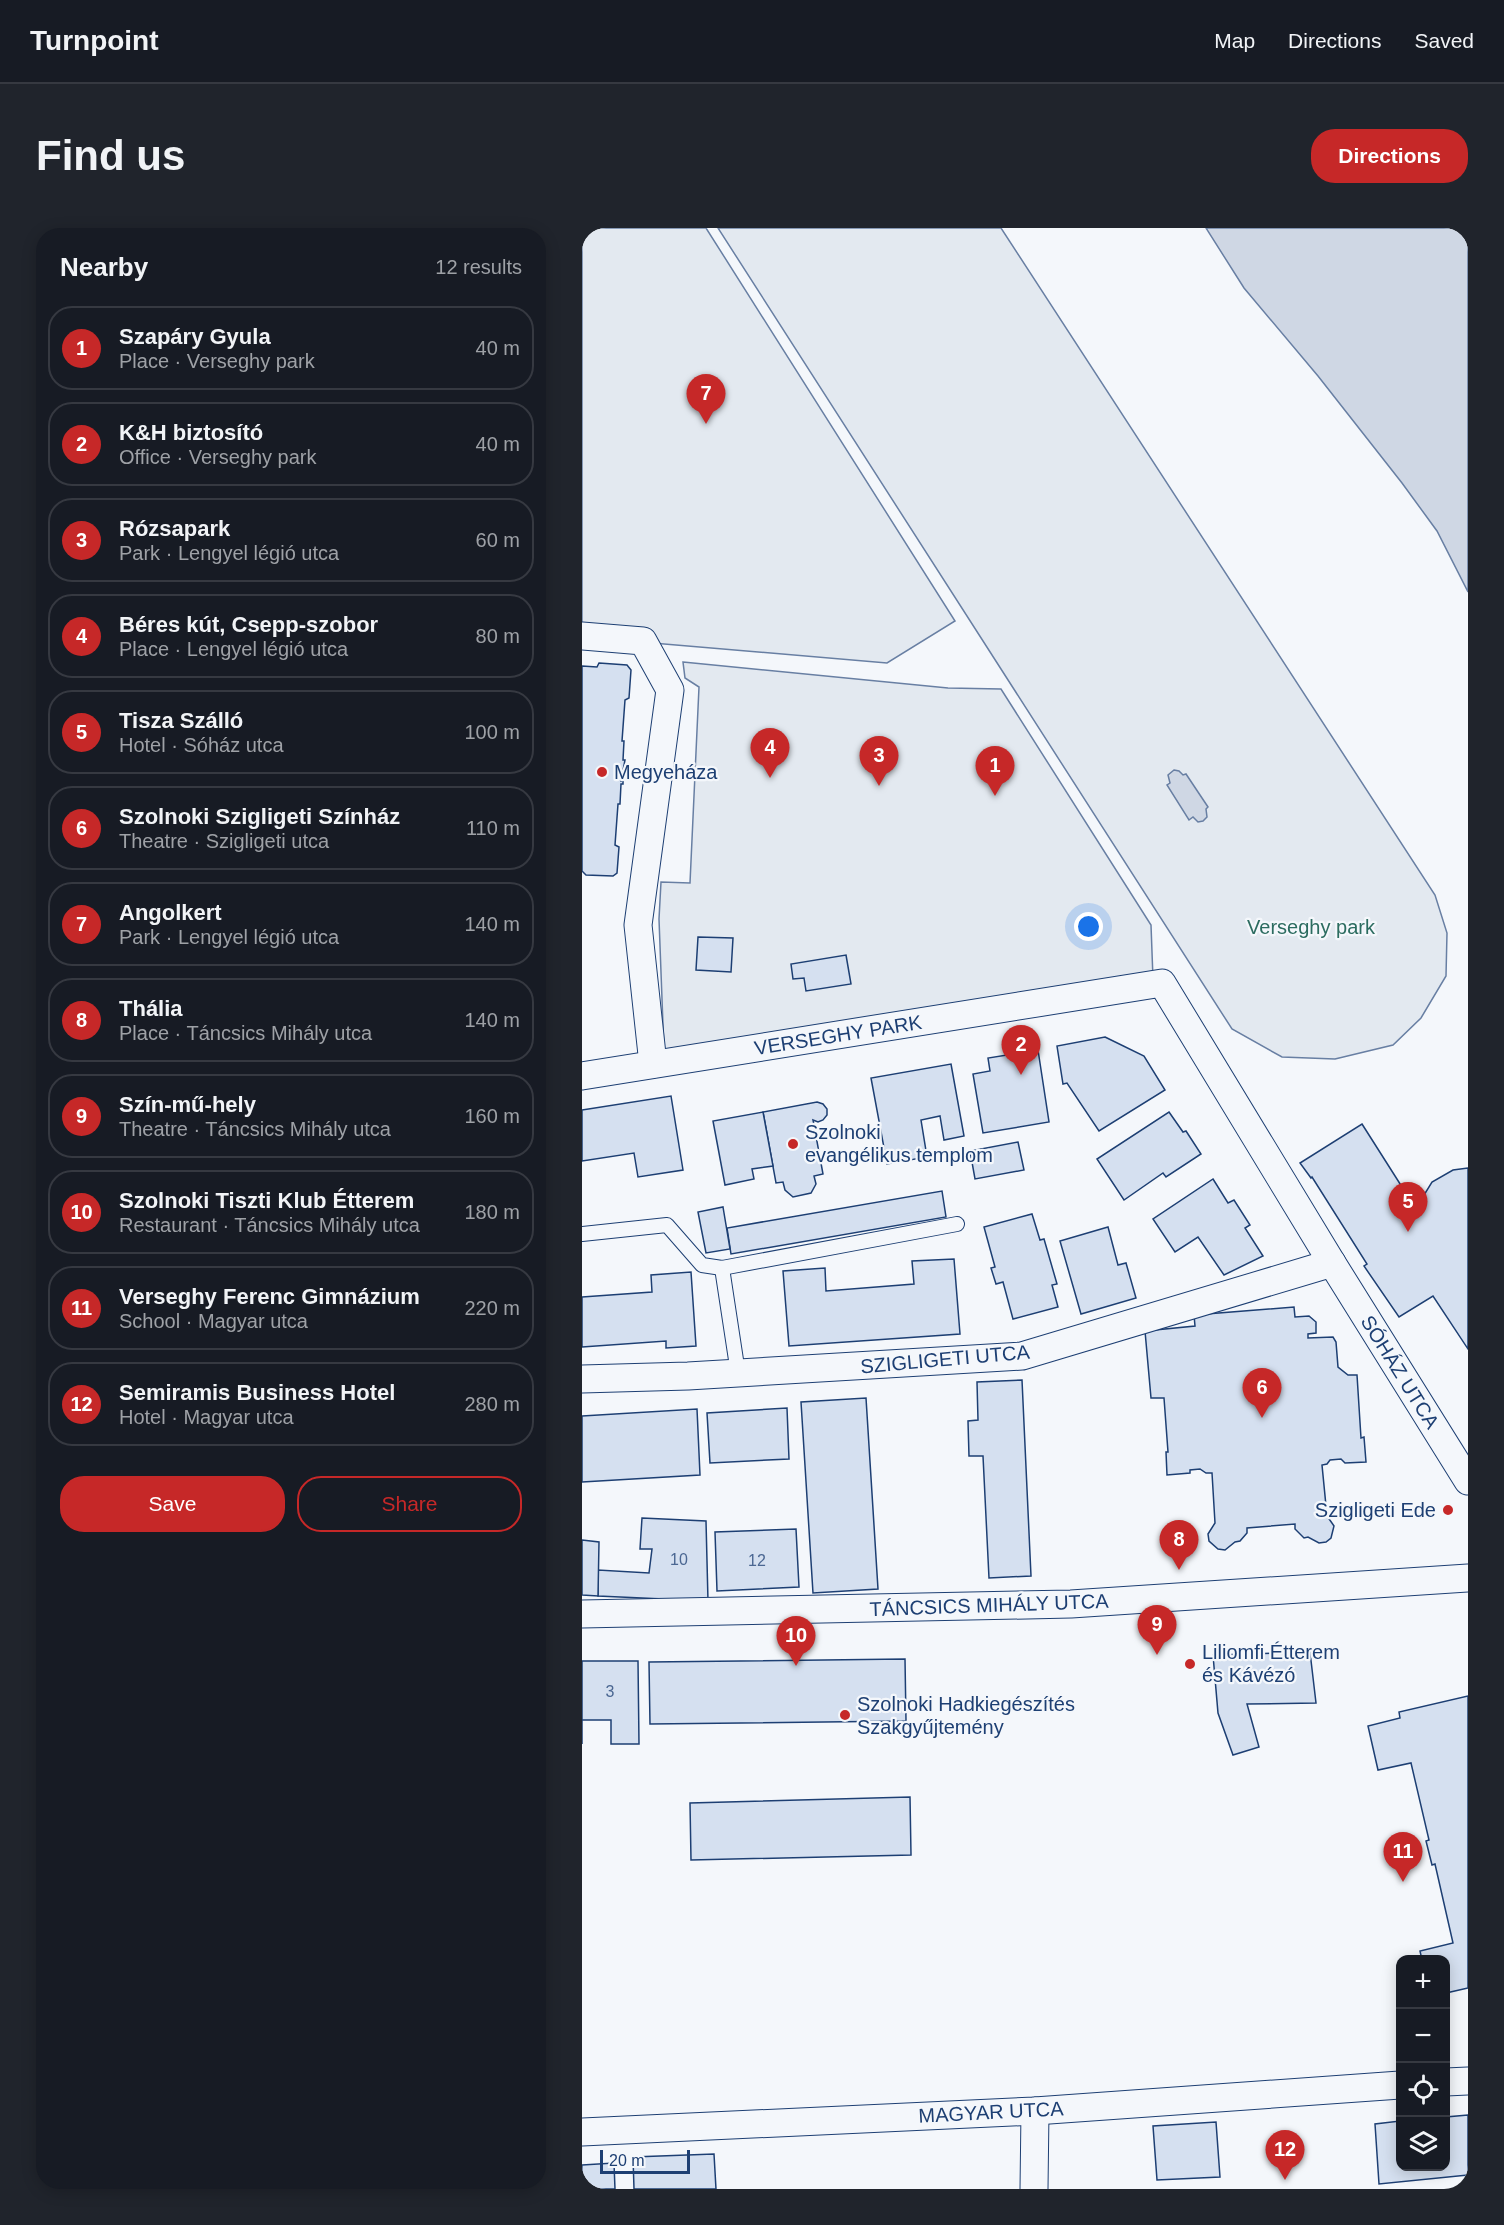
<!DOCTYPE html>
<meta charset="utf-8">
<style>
body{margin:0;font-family:Helvetica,sans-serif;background:#20242c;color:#f1f3f6}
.controls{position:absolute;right:18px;bottom:18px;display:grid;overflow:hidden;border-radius:12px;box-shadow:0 3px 15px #0003}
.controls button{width:54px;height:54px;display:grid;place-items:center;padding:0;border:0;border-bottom:2px solid #363941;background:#171b24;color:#f1f3f6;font:30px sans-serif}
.scale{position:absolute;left:18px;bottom:15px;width:90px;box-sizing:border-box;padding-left:6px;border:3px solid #1d3f73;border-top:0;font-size:16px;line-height:21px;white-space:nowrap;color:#1d3f73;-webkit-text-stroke:4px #f4f7fb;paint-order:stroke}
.you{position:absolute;left:507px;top:699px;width:21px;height:21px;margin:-15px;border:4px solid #fff;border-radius:50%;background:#1a73e8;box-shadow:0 0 0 9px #1a73e833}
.badge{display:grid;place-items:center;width:39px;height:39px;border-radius:50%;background:#c62828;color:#fff;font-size:20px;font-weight:700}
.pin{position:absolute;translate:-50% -50px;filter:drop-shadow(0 2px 3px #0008)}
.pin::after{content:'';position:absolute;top:32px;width:21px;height:18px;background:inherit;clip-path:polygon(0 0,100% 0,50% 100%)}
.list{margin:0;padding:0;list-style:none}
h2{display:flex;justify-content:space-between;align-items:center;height:78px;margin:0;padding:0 24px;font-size:26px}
h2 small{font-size:20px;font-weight:400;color:#9ea1a6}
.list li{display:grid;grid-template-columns:39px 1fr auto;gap:18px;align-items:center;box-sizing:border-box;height:84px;margin:0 12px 12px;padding:0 12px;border:2px solid #363941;border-radius:24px}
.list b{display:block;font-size:22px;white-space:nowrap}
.list p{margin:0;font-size:20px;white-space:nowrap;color:#9ea1a6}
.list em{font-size:20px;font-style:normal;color:#9ea1a6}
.actions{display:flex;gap:12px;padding:18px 24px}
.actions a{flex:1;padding:14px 0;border:2px solid #c62828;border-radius:24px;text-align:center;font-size:21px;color:#c62828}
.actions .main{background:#c62828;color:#fff}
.icon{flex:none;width:33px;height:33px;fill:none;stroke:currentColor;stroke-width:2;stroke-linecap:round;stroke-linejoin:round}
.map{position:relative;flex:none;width:886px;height:1961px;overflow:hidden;border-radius:24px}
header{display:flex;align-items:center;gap:36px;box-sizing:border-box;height:84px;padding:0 30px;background:#171b24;border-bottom:2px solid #363941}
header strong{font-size:28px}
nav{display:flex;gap:33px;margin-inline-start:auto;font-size:21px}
.intro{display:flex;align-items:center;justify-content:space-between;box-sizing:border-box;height:144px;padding:0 36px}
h1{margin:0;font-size:42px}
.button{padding:15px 27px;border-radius:24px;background:#c62828;color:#fff;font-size:21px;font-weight:700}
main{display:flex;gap:36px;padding:0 36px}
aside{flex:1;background:#171b24;border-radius:24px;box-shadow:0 3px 15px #0003}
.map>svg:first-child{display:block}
.green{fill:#e3e9f0;stroke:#687fa3;stroke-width:1.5}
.water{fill:#cfd7e4;stroke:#687fa3;stroke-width:1.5}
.building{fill:#d5e0f0;stroke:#1d3f73;stroke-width:1.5}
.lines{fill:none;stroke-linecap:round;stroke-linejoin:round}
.lane-casing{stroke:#1d3f73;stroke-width:16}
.street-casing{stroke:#1d3f73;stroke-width:29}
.lane{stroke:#f4f7fb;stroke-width:14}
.street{stroke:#f4f7fb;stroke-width:27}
.poi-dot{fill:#c62828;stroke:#f4f7fb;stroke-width:2}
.labels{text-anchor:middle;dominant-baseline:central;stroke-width:4.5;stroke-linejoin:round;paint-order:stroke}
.number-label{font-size:16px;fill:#4b6792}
.poi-label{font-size:20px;fill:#1d3f73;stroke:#f4f7fb;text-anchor:start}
.park-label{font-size:20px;fill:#2c6c60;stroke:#f4f7fb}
.street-label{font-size:20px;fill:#1d3f73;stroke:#f4f7fb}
</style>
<header>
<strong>Turnpoint</strong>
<nav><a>Map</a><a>Directions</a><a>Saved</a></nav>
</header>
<div class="intro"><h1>Find us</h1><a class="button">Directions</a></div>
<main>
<aside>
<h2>Nearby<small>12 results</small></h2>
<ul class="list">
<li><span class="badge">1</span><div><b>Szapáry Gyula</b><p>Place · Verseghy park</p></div><em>40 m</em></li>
<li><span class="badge">2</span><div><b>K&amp;H biztosító</b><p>Office · Verseghy park</p></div><em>40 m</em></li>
<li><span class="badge">3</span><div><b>Rózsapark</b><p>Park · Lengyel légió utca</p></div><em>60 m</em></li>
<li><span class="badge">4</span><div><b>Béres kút, Csepp-szobor</b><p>Place · Lengyel légió utca</p></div><em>80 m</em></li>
<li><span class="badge">5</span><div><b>Tisza Szálló</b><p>Hotel · Sóház utca</p></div><em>100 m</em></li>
<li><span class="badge">6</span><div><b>Szolnoki Szigligeti Színház</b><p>Theatre · Szigligeti utca</p></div><em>110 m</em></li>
<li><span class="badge">7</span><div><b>Angolkert</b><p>Park · Lengyel légió utca</p></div><em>140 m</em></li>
<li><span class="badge">8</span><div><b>Thália</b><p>Place · Táncsics Mihály utca</p></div><em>140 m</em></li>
<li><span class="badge">9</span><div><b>Szín-mű-hely</b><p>Theatre · Táncsics Mihály utca</p></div><em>160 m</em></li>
<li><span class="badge">10</span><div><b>Szolnoki Tiszti Klub Étterem</b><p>Restaurant · Táncsics Mihály utca</p></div><em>180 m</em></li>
<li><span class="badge">11</span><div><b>Verseghy Ferenc Gimnázium</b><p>School · Magyar utca</p></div><em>220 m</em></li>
<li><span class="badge">12</span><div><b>Semiramis Business Hotel</b><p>Hotel · Magyar utca</p></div><em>280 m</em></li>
</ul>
<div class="actions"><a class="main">Save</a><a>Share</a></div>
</aside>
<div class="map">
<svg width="886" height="1961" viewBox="0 0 886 1961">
<rect width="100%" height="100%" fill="#f4f7fb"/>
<g class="green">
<polygon points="0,0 124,0 373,393 305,435 0,409"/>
<polygon points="136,0 419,0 853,667 865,705 864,748 839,790 811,817 753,831 700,829 650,801"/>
<polygon points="101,434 366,460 419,461 569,697 571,751 82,824 77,691 79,654 108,655 117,459 103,450"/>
</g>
<g class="water">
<polygon points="624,0 886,0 886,364 855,303 820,255 736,148 662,60"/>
<polygon points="592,542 597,543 601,547 604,546 626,579 624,581 625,589 621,593 616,594 611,589 607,592 585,557 588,555 586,547"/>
</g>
<g class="building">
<polygon points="17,435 45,437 49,442 47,470 43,472 40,513 42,513 41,532 43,532 39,553 41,553 41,556 39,556 38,576 36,576 33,617 37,619 35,645 31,648 4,647 0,643 0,438 15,439"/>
<polygon points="116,709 151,710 149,744 114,742"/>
<polygon points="264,727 269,756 224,763 222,750 211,751 209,736"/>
<polygon points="523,809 562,828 583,862 517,903 485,855 481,856 475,818"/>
<polygon points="456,822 467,894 401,905 391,846 408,843 406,830"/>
<polygon points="369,836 382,908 362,912 358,888 339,892 345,929 305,936 289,850"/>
<polygon points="89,868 101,942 56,949 52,925 0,933 0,882"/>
<polygon points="235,874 241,876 245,881 245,887 241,892 236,894 231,892 241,946 232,948 234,956 229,965 211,969 203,962 201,954 194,955 181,884"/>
<polygon points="181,884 191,938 170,941 172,951 143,957 131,893"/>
<polygon points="587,884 601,904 604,903 619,926 584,949 581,945 542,972 515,931"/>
<polygon points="780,896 827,970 839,972 850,954 871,942 886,940 886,1121 851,1068 817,1089 782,1038 785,1036 730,949 729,950 718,935"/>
<polygon points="436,914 442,942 393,951 388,923"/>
<polygon points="631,951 646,975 652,972 668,997 663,1000 681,1028 642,1047 616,1009 593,1024 571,991"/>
<polygon points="360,963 364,989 149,1026 145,1000"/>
<polygon points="141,979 148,1021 124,1025 116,984"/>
<polygon points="450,986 458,1012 462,1011 475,1056 470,1057 476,1079 431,1091 421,1054 414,1056 409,1040 413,1039 402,999"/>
<polygon points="526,999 536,1037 544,1035 554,1070 499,1086 478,1013"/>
<polygon points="372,1031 378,1106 207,1118 201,1043 243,1040 244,1063 332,1056 330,1033"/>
<polygon points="109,1044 114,1118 84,1120 84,1113 0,1119 0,1069 70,1064 69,1047"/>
<polygon points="712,1079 713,1089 727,1088 734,1094 734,1105 726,1106 726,1110 751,1109 754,1114 756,1139 766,1147 775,1147 779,1210 782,1209 784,1234 763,1235 759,1231 748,1232 745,1236 740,1237 745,1288 752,1298 749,1310 744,1314 737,1315 726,1309 722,1310 713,1301 713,1296 665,1300 665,1305 658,1313 653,1314 643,1322 636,1321 627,1313 626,1306 633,1295 630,1245 624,1245 618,1241 608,1242 608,1245 585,1247 584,1224 586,1224 582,1170 569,1170 563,1103 613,1098 612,1087"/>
<polygon points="440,1152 449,1348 407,1350 401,1228 387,1228 386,1193 396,1192 395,1154"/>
<polygon points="284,1170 296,1361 231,1365 219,1174"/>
<polygon points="205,1180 207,1231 128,1235 125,1185"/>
<polygon points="115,1181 118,1247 0,1254 0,1188"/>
<polygon points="60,1290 124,1293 126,1373 16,1368 16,1342 67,1345 70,1321 58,1321"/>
<polygon points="214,1301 217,1359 135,1363 133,1304"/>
<polygon points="0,1312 17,1314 16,1368 0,1367"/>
<polygon points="728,1424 734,1475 665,1476 677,1519 651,1527 636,1485 631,1427"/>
<polygon points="323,1431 324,1493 68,1496 67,1434"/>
<polygon points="0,1433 56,1433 57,1516 29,1516 29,1492 0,1492 0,1516"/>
<polygon points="886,1468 886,1760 864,1765 864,1732 840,1732 838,1723 871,1715 853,1636 850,1637 844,1613 847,1612 829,1535 796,1542 786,1498 818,1490 817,1484"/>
<polygon points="328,1569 329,1627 109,1632 108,1575"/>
<polygon points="886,1887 886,1947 797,1956 793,1896 818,1893 818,1938 864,1938 864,1889"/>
<polygon points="634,1894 638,1949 575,1952 571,1898"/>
<polygon points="132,1926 134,1961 52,1961 51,1929"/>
<polygon points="32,1935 33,1961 0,1961 0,1937"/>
</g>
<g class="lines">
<g class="lane-casing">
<g id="lane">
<polyline points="0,1006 85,997 120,1037 140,1040 375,996"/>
<polyline points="140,1040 156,1145"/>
</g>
</g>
<g class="street-casing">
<g id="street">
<polyline points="0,408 61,413 88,462 56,697 71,836"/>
<polyline points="0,848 580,755 750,1035 886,1253"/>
<polyline points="0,1151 106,1148 440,1128 750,1035"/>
<polyline points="0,1386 489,1376 886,1350"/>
<polyline points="864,1854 886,1853"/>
<polyline points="0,1904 453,1883 818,1857"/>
<polyline points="452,1961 453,1883"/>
</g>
</g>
<use href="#lane" class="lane"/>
<use href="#street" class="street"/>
</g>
<g class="poi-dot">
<circle cx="20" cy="544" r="6"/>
<circle cx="211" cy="916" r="6"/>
<circle cx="866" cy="1282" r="6"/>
<circle cx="608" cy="1436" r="6"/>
<circle cx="263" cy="1487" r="6"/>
</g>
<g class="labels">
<g class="number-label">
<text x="97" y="1331">10</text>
<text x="175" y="1332">12</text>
<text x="28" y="1463">3</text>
</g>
<g class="poi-label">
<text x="32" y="544">Megyeháza</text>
<text x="223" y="904">Szolnoki<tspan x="223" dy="23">evangélikus templom</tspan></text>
<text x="854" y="1282" text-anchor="end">Szigligeti Ede</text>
<text x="620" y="1424">Liliomfi Étterem<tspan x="620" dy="23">és Kávézó</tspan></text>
<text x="275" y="1476">Szolnoki Hadkiegészítés<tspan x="275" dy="23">Szakgyűjtemény</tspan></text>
</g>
<g class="park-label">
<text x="729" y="699">Verseghy park</text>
</g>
<g class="street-label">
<text transform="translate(256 807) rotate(-9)">VERSEGHY PARK</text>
<text transform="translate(363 1131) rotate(-5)">SZIGLIGETI UTCA</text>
<text transform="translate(818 1144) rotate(58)">SÓHÁZ UTCA</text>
<text transform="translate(407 1377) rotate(-2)">TÁNCSICS MIHÁLY UTCA</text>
<text transform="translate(409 1884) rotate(-3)">MAGYAR UTCA</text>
</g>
</g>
</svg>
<div class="controls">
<button>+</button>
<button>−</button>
<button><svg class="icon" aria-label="locate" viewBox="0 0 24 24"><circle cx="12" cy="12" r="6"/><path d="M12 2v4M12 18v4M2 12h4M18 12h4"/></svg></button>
<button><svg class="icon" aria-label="layers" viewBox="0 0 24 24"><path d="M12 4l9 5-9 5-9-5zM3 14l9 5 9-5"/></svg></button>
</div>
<div class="scale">20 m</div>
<div class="you"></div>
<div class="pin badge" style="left:413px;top:568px">1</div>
<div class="pin badge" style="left:439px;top:847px">2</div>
<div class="pin badge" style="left:297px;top:558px">3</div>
<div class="pin badge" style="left:188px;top:550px">4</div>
<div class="pin badge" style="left:826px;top:1004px">5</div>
<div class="pin badge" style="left:680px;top:1190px">6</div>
<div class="pin badge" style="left:124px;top:196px">7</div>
<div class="pin badge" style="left:597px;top:1342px">8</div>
<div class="pin badge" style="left:575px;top:1427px">9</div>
<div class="pin badge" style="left:214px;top:1438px">10</div>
<div class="pin badge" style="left:821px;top:1654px">11</div>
<div class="pin badge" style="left:703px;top:1952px">12</div>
</div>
</main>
